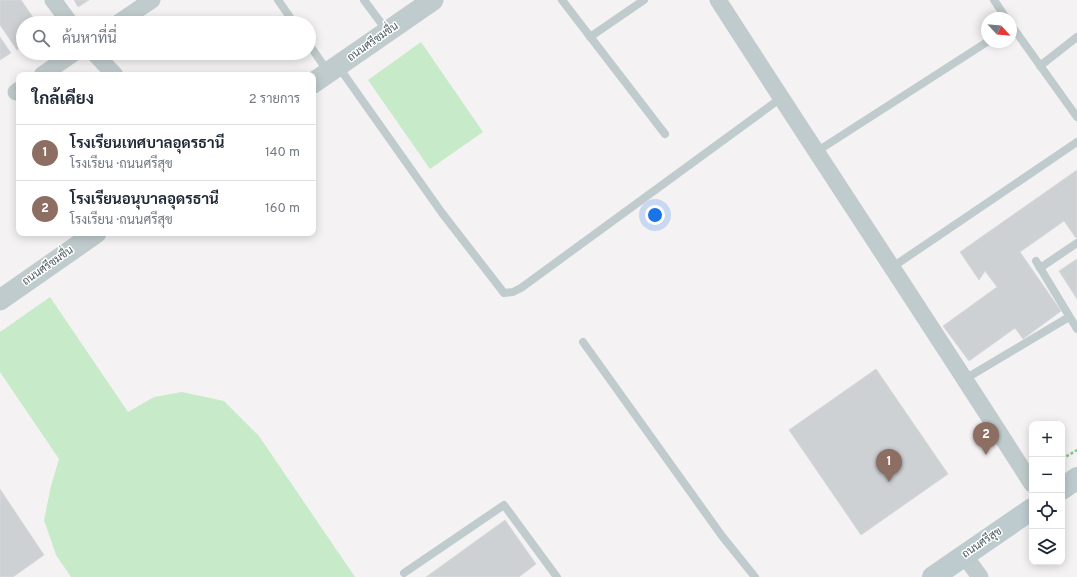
<!DOCTYPE html>
<html lang="th">
<meta charset="utf-8">
<style>
body{margin:0;font-family:Overpass,Sarabun,sans-serif;background:#f2f2f3;color:#1f2937}
.controls{position:absolute;right:12px;bottom:12px;display:grid;overflow:hidden;border-radius:8px;box-shadow:0 2px 10px #0003}
.controls button{width:36px;height:36px;display:grid;place-items:center;padding:0;border:0;border-bottom:1px solid #e0e1e3;background:#fff;color:#1f2937;font:20px sans-serif}
.compass{position:absolute;left:981px;top:12px;width:36px;height:36px;border-radius:50%;background:#fff;box-shadow:0 2px 10px #0003;rotate:116deg}
.you{position:absolute;left:655px;top:215px;width:14px;height:14px;margin:-10px;border:3px solid #fff;border-radius:50%;background:#1a73e8;box-shadow:0 0 0 6px #1a73e833}
.badge{display:grid;place-items:center;width:26px;height:26px;border-radius:50%;background:#1a73e8;color:#fff;font-size:13px;font-weight:700}
.pin{position:absolute;translate:-50% -33px;filter:drop-shadow(0 1px 2px #0008)}
.pin::after{content:'';position:absolute;top:21px;width:14px;height:12px;background:inherit;clip-path:polygon(0 0,100% 0,50% 100%)}
.list{margin:0;padding:0;list-style:none}
h2{display:flex;justify-content:space-between;align-items:center;height:52px;margin:0;padding:0 16px;font-size:17px}
h2 small{font-size:13px;font-weight:400;color:#747a83}
.list li{display:grid;grid-template-columns:26px 1fr auto;gap:12px;align-items:center;box-sizing:border-box;height:56px;padding:0 16px;border-top:1px solid #e0e1e3}
.list b{display:block;font-size:15px;white-space:nowrap}
.list p{margin:0;font-size:13px;white-space:nowrap;color:#747a83}
.list em{font-size:13px;font-style:normal;color:#747a83}
.icon{flex:none;width:22px;height:22px;fill:none;stroke:currentColor;stroke-width:2;stroke-linecap:round;stroke-linejoin:round}
.map{position:relative;flex:none;width:1077px;height:577px;overflow:hidden}
.search{position:absolute;background:#fff;box-shadow:0 2px 10px #0003;left:16px;top:16px;width:300px;height:44px;display:flex;align-items:center;gap:10px;box-sizing:border-box;padding:0 14px;border-radius:22px;color:#747a83;font-size:15px}
.panel{position:absolute;background:#fff;box-shadow:0 2px 10px #0003;left:16px;top:72px;width:300px;height:164px;border-radius:8px}
.map>svg:first-child{display:block}
.green{fill:#c7ebc8}
.building{fill:#cdd1d4;stroke:#d7dadc}
.lines{fill:none;stroke-linecap:round;stroke-linejoin:round}
.path{stroke:#82c68d;stroke-width:2.5;stroke-dasharray:3 2;stroke-linecap:butt}
.service{stroke:#c0cbcd;stroke-width:8}
.minor{stroke:#c0cbcd;stroke-width:17}
.tertiary{stroke:#c0cbcd;stroke-width:21}
.secondary{stroke:#bdcbce;stroke-width:22}
.labels{text-anchor:middle;dominant-baseline:central;stroke-width:3;stroke-linejoin:round;paint-order:stroke}
.street-label{font-size:11px;fill:#4c5b5e;stroke:#fff}
</style>
<div class="map">
<svg width="1077" height="577" viewBox="0 0 1077 577">
<rect width="100%" height="100%" fill="#f4f2f3"/>
<g class="green">
<polygon points="421,42 483,132 430,169 368,80"/>
<polygon points="50,297 128,412 154,397 182,392 224,401 259,436 355,577 71,577 56,555 44,520 51,486 59,459 0,372 0,332"/>
</g>
<g class="building">
<polygon points="0,0 21,0 37,23 23,23 23,45 17,50 0,25"/>
<polygon points="74,0 89,0 78,7"/>
<polygon points="0,37 11,53 0,60"/>
<polygon points="1077,170 1077,237 1076,238 1064,221 1020,252 1061,311 1023,339 1015,328 969,361 943,326 997,287 985,271 979,280 960,252"/>
<polygon points="1077,259 1077,299 1059,271"/>
<polygon points="876,369 948,474 861,535 789,430"/>
<polygon points="0,489 44,555 13,577 0,577"/>
<polygon points="505,520 536,564 519,577 426,577"/>
</g>
<g class="lines">
<polyline class="path" points="1062,459 1077,450"/>
<g class="service">
<polyline points="278,0 294,23"/>
<polyline points="364,0 387,31"/>
<polyline points="562,0 665,134"/>
<polyline points="994,0 1006,18"/>
<polyline points="1011,25 1077,117"/>
<polyline points="590,37 644,0"/>
<polyline points="309,44 328,72"/>
<polyline points="338,66 442,213 504,293 513,292 521,288 781,98"/>
<polyline points="1040,66 1077,37"/>
<polyline points="816,152 987,42"/>
<polyline points="1036,261 1077,329"/>
<polyline points="891,268 1077,142"/>
<polyline points="1040,268 1077,243"/>
<polyline points="583,342 722,536 755,577"/>
<polyline points="965,379 1069,317"/>
<polyline points="404,573 504,505 557,577"/>
</g>
<g class="minor">
<polyline points="53,0 70,23"/>
<path d="M718 0C822 162 929 322 1032 484"/>
<polyline points="118,23 152,0"/>
<polyline points="94,53 115,75"/>
<polyline points="42,75 74,53"/>
<polyline points="16,92 19,90"/>
<polyline points="964,555 980,577"/>
</g>
<g class="tertiary">
<polyline points="313,83 433,0"/>
<polyline points="0,300 96,233"/>
</g>
<g class="secondary">
<polyline points="1062,489 1077,478"/>
<polyline points="933,577 1032,509"/>
</g>
</g>
<g class="labels">
<g class="street-label">
<text transform="translate(373 42) rotate(-35)">ถนนศรีชมชื่น</text>
<text transform="translate(48 266) rotate(-35)">ถนนศรีชมชื่น</text>
<text transform="translate(982 543) rotate(-34)">ถนนศรีสุข</text>
</g>
</g>
</svg>
<div class="controls">
<button>+</button>
<button>−</button>
<button><svg class="icon" aria-label="locate" viewBox="0 0 24 24"><circle cx="12" cy="12" r="6"/><path d="M12 2v4M12 18v4M2 12h4M18 12h4"/></svg></button>
<button><svg class="icon" aria-label="layers" viewBox="0 0 24 24"><path d="M12 4l9 5-9 5-9-5zM3 14l9 5 9-5"/></svg></button>
</div>
<svg class="compass" viewBox="-18 -18 36 36"><path d="M0-13l5 13h-10z" fill="#e53935"/><path d="M0 13l5-13h-10z" fill="#747a83"/></svg>
<div class="you"></div>
<div class="pin badge" style="left:889px;top:482px;background:#8d6e63">1</div>
<div class="pin badge" style="left:986px;top:455px;background:#8d6e63">2</div>
<div class="search"><svg class="icon" aria-label="search" viewBox="0 0 24 24"><circle cx="10" cy="10" r="6"/><path d="M15 15l6 6"/></svg>ค้นหาที่นี่</div>
<section class="panel">
<h2>ใกล้เคียง<small>2 รายการ</small></h2>
<ul class="list">
<li><span class="badge" style="background:#8d6e63">1</span><div><b>โรงเรียนเทศบาลอุดรธานี</b><p>โรงเรียน · ถนนศรีสุข</p></div><em>140 m</em></li>
<li><span class="badge" style="background:#8d6e63">2</span><div><b>โรงเรียนอนุบาลอุดรธานี</b><p>โรงเรียน · ถนนศรีสุข</p></div><em>160 m</em></li>
</ul>
</section>
</div>
